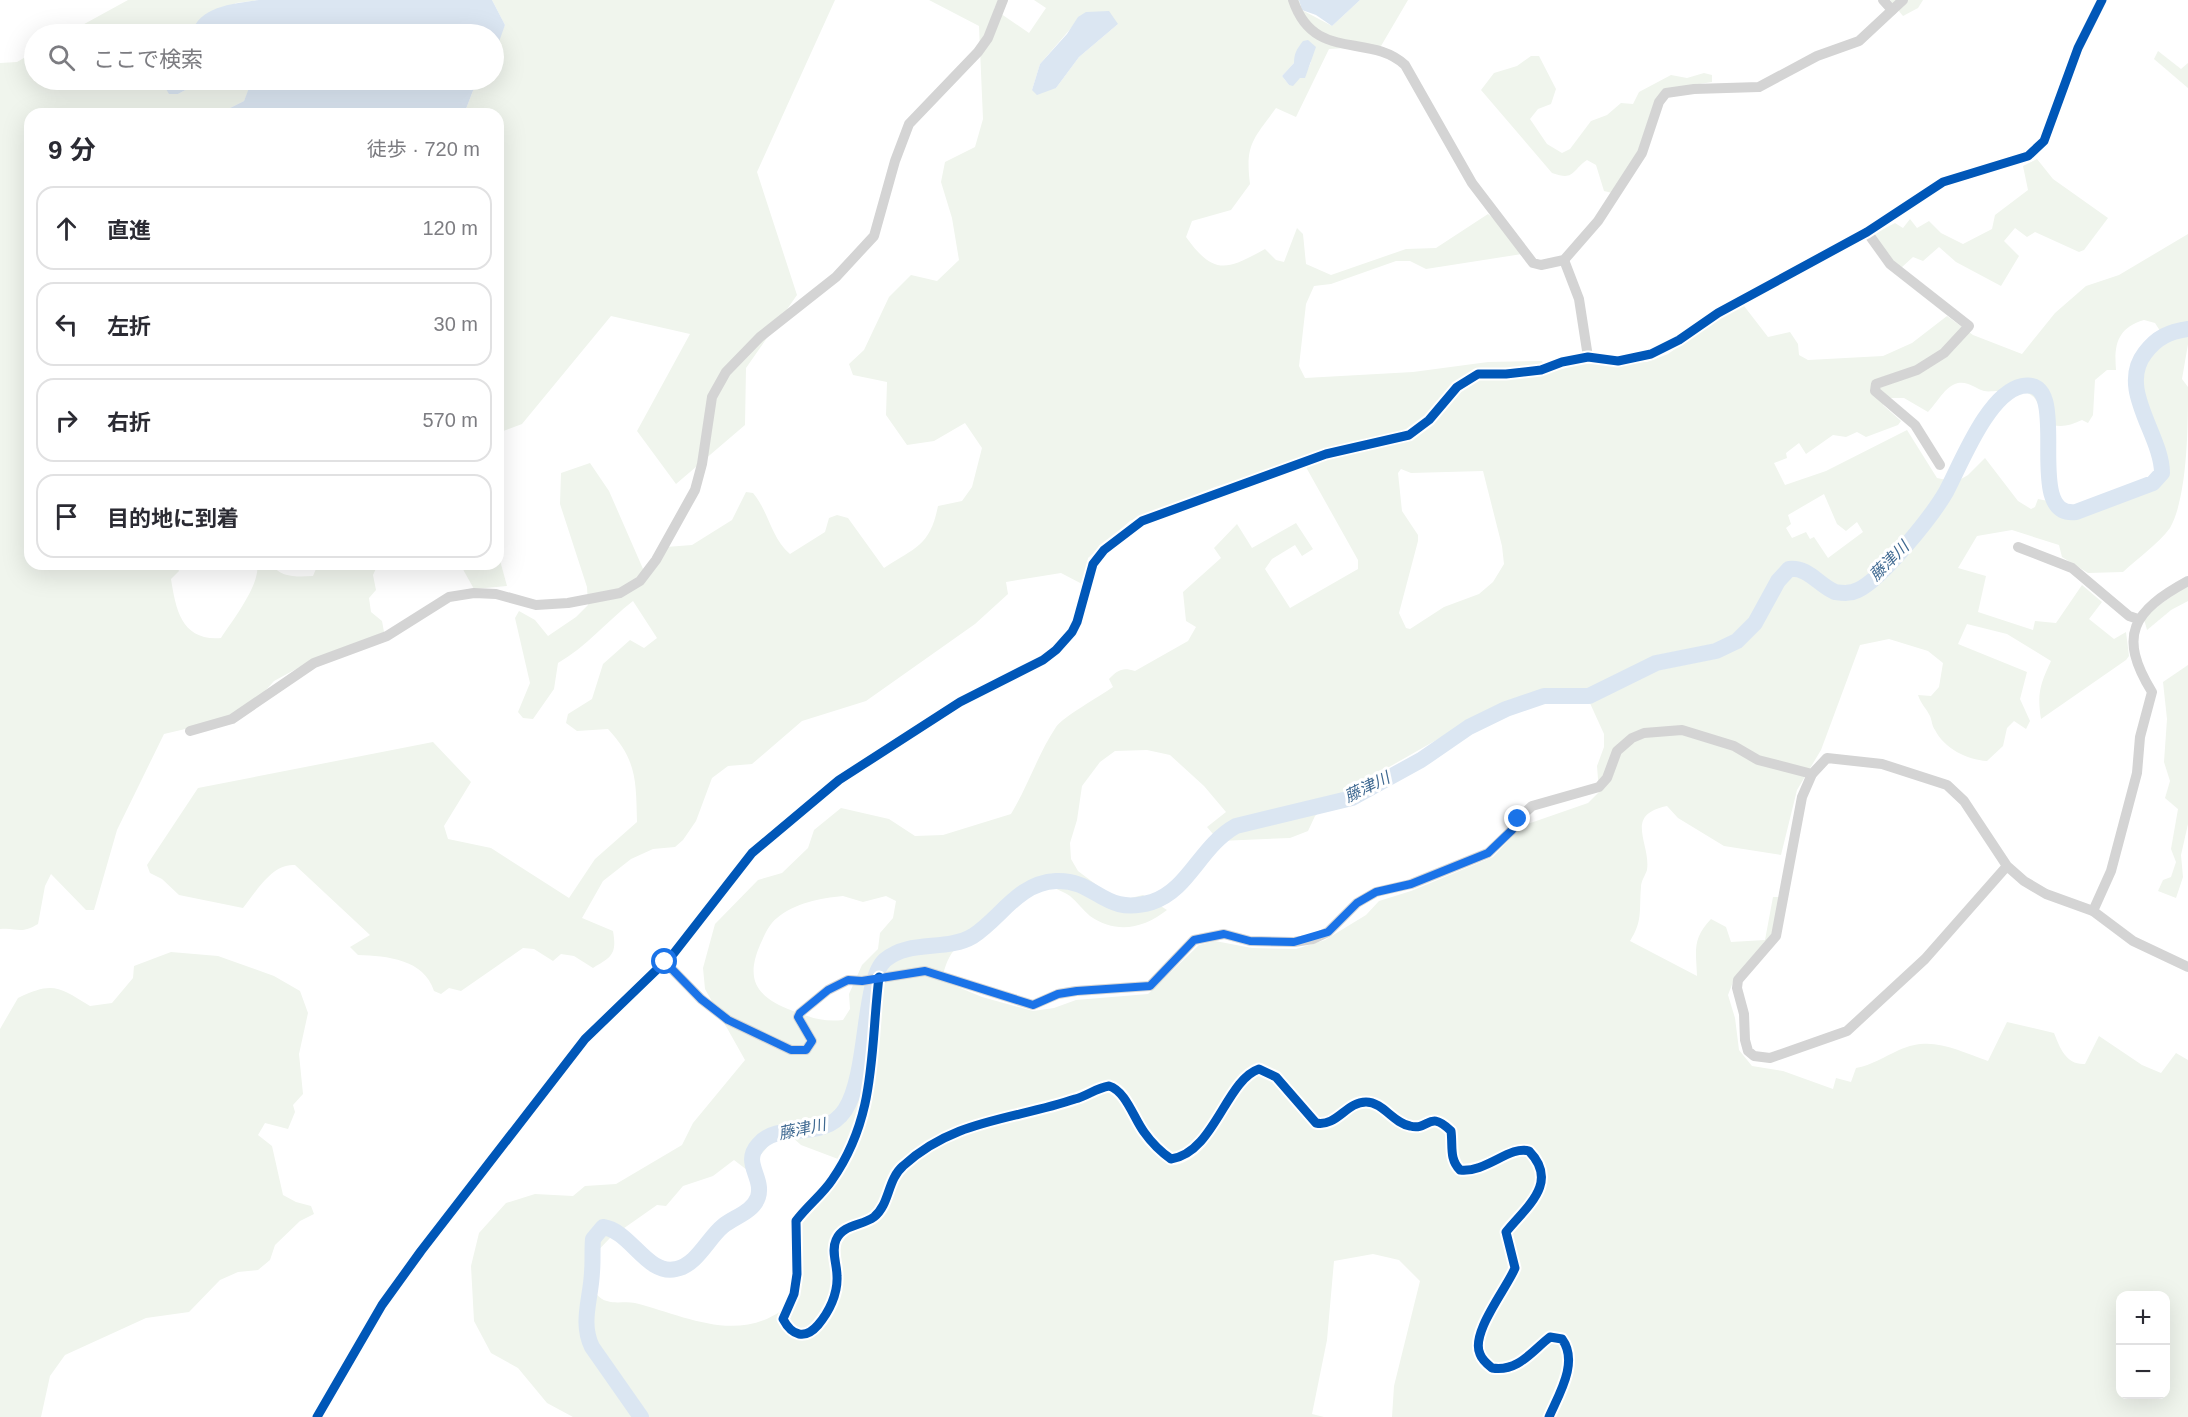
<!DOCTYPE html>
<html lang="ja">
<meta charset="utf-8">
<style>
body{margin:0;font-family:Helvetica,"Noto Sans JP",sans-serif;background:#f7f7f7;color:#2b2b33}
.controls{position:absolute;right:18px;bottom:18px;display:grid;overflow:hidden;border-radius:12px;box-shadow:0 6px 24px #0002}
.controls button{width:54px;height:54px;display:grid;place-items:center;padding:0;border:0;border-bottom:2px solid #e1e1e2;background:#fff;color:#2b2b33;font:30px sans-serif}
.stop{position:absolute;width:18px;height:18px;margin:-14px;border:4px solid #1a73e8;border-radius:50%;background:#fff}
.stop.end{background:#1a73e8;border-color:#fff;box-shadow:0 2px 6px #0008}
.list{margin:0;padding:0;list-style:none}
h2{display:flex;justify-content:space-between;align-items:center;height:78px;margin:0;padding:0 24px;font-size:26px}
h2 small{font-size:20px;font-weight:400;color:#7c7c81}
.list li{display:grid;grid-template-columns:39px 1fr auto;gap:18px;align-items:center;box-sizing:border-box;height:84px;margin:0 12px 12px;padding:0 12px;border:2px solid #e1e1e2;border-radius:18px}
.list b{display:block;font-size:22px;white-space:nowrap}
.list em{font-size:20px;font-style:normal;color:#7c7c81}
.icon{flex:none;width:33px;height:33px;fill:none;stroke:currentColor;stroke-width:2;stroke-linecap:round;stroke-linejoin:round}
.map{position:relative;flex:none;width:2188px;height:1417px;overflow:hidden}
.search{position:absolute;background:#fff;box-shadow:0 6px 24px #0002;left:24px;top:24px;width:480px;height:66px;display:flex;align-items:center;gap:15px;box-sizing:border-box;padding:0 21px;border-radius:33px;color:#7c7c81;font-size:22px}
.panel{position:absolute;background:#fff;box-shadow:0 6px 24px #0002;left:24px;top:108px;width:480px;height:462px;border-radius:18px}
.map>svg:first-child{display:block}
.green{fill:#f0f5ed;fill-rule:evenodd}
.water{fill:#dbe6f2}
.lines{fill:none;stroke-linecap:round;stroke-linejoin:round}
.river{stroke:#dbe6f2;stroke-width:16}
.minor{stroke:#d4d4d4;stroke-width:10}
.cycleway-casing{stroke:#fff;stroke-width:13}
.cycleway{stroke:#0057b8;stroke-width:9}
.route{stroke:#1a73e8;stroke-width:8}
.labels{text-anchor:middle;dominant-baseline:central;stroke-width:6;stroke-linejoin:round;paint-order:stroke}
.water-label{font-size:16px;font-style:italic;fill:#3f6991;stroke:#fff}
</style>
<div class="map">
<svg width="2188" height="1417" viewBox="0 0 2188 1417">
<rect width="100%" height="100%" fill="#fff"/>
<g class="green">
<polygon points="128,0 259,0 236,3 193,29 192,34 66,34"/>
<path d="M492 0H835L757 172 797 295 746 368 745 425 676 484 637 431 690 334 611 316 522 424 498 433V114H464L474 88 483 80H494C499 69 494 60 497 48 498 40 502 32 505 25Z"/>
<path d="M929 0H998L994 9 1029 33 1046 8 1034 0H1299L1302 10 1332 26 1360 0H1408L1381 46 1329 49 1296 117 1276 108C1253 140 1245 144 1250 184L1231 210 1192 221 1186 237C1214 276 1227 270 1265 249L1276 260 1284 262 1297 228 1303 234 1306 264 1331 275 1406 249 1436 248 1488 214 1508 230 1522 254 1426 269 1410 261H1396L1331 284 1314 286 1306 304 1299 366 1305 378 1413 372 1488 362 1542 361 1548 373 1580 364 1647 362 1668 354 1741 302 1768 337 1790 332 1798 344 1799 355 1808 360 1883 356 1912 343 1947 316 1973 335 2022 354 2055 313 2086 286 2119 275 2188 234V344L2182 379 2188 387C2188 425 2188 496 2170 528 2158 544 2138 558 2123 572L2088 573 2062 557 2059 545 2012 530 1977 536 1958 568 1986 576 1978 612 2033 630 2035 621 2056 623 2082 585 2102 602 2089 619 2114 639 2126 632 2129 656 2126 660 2041 719C2037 693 2040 685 2051 661L2007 634 1967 624 1958 644 2027 672 2020 699 2030 721 2026 729 2014 721 2007 728 2003 746 1987 761C1967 760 1944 748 1935 730 1932 726 1932 721 1930 716 1926 708 1921 704 1918 695L1931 696 1939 687 1943 663 1928 651 1889 639 1860 645 1821 750 1797 790 1781 855 1724 846 1678 818 1667 806C1623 815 1651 843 1647 870 1645 876 1641 881 1641 887 1639 910 1643 921 1630 941L1697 976C1696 950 1692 939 1711 919L1726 927 1731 942 1765 940 1773 897H1779L1774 932 1733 982 1728 995 1735 1018 1739 1050 1752 1066 1783 1071 1833 1089 1836 1078 1851 1082 1856 1068C1872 1065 1884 1057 1899 1050 1932 1035 1956 1050 1988 1061L2007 1022 2054 1033C2060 1048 2066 1065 2085 1064L2099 1036 2142 1065 2161 1073 2176 1053 2188 1060V1417H1392L1394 1386 1420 1281 1399 1260 1373 1254 1334 1261 1327 1340 1312 1414 1324 1417H573L547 1403 518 1368 491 1353 474 1321 471 1266 479 1233 506 1203 535 1194 573 1196 585 1186 616 1184 682 1145 693 1123 745 1060 705 989 703 968 715 924 758 880 782 873 808 848 814 830 841 808 889 819 915 836 943 835 1011 814C1028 786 1038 754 1056 727 1063 717 1100 696 1113 687L1109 679C1118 670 1122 667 1135 671L1188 641 1196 627 1186 621 1183 592 1221 558 1214 548 1237 524 1252 548 1296 523 1313 549 1302 556 1295 545 1272 559 1265 569 1290 608 1358 569V560L1302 460 1215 487 1130 521 1088 558 1084 585 1061 573 1006 582 1008 594 975 624 866 701 802 721 752 764 728 766 712 778 696 821 683 840 675 847 653 849 631 859 603 881 582 918 613 931C617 954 612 957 593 968L574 956 561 954 553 961 534 949 523 948 461 991 449 988 441 994 434 991C424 959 387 956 358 955L350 947 370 935 295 865C272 863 256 892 243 908L179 895 162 879 150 873 147 865 198 788 433 742 471 782 444 826 448 839 491 848 569 898 595 859 637 822C636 781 637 760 608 729L577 731 566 723 568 714 592 699 603 664 630 640 644 648 657 638 633 601C607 621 586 647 558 663L554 689 533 719 523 718 518 712 530 683 515 618 519 611 535 620 548 636 576 617 588 605 587 587 560 504 561 473 590 463 609 491 647 578 666 547 692 545 732 520 746 492 753 493C769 512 771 538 790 554L825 532 829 518 837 515 848 518 884 568C916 547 930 546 938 506L962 501 972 487 982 448 965 423 934 441 907 445 886 415 887 382 853 375 849 364 864 350 889 297 911 275 937 281 959 260 952 218 941 182 945 162 975 147 983 119 979 26ZM1118 24 1079 57 1056 88 1032 90 1040 64 1072 27ZM1311 62C1307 74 1299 78 1289 85L1282 76 1294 63ZM2144 320 2155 323 2164 337C2156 343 2146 351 2142 361 2131 388 2156 438 2166 464 2164 474 2159 482 2151 488 2141 495 2077 518 2065 516 2056 514 2052 508 2048 501L2038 499 2035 507 2031 509 2018 501 1985 458 1968 475 1956 482 1937 478 1907 430 1826 471 1785 485 1774 463 1787 458 1786 453 1799 443 1806 454 1833 435 1846 437 1857 432 1866 437 1898 425 1901 421 1883 405 1888 398H1904L1928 412C1937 403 1945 386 1958 383 1968 381 1975 388 1984 391 1988 392 1994 391 1998 391 2029 390 2037 390 2043 422 2059 428 2067 427 2082 420L2088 423 2093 415 2095 380 2107 370H2116C2114 345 2117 328 2144 320ZM1401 469 1411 473 1483 471 1502 546 1504 564 1493 582 1479 594 1444 607 1410 629 1406 628 1399 613 1418 541V535L1402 511 1398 473ZM1824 494 1837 524 1846 531 1857 522 1863 532 1828 558 1814 537 1810 539 1806 532 1792 538 1786 528 1791 524 1788 515ZM1584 690 1604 734V747L1597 766 1599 792 1588 803 1522 826 1493 857 1411 891 1379 901 1366 915 1325 940 1296 949 1252 948 1215 941 1199 945 1148 994 1076 1000 1054 1008 1033 1011 982 997 941 980C944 973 945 965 949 958 963 933 1011 896 1036 881 1047 885 1061 890 1070 896 1077 902 1083 910 1090 916 1116 934 1143 929 1167 910L1143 895 1118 901 1078 871 1071 859 1070 843 1077 820 1082 786 1100 762 1115 751 1147 750 1170 755 1204 786 1226 812 1207 827 1219 841 1290 838 1308 831 1315 816 1340 795 1496 706 1544 692ZM843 896 863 902 886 896 896 901 893 918 880 933 878 949 862 965 849 994 850 1009 843 1020C823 1022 812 1018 793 1011 759 998 744 982 760 945 764 936 769 924 777 918 795 903 820 898 843 896ZM792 1137 801 1145 846 1162 821 1202 802 1216 789 1313 781 1311C734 1343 683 1315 635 1303 626 1301 616 1304 607 1301 600 1300 592 1289 586 1284L590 1259 610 1238 657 1205 666 1206 683 1186 713 1176 734 1160 747 1170 771 1143ZM2120 1296H2166V1394H2120Z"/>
<polygon points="1890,0 1923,0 1918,8 1903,16"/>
<polygon points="2158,51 2181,69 2188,63 2188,88 2154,59"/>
<path d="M34 52V80H163V84L178 94 204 80H253L244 101 218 114H30V564H176L179 571 171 579C176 611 182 641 221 638 232 621 261 584 257 564H272C279 578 299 577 313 576L318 564H378L373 575 376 590 369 598 371 612 382 621 384 632 309 662 274 681 257 700 232 718 164 734 117 830 94 910H86L51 874 45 886 38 924C20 935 17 927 0 929V63L17 62Z"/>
<path d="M1531 56H1539L1556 89 1551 104 1538 109 1530 119 1547 144 1562 153 1570 149 1591 121 1607 115 1621 103 1633 104 1639 92 1671 75 1687 78 1704 73 1712 75V82L1668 89 1639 152 1612 193 1604 191 1596 165 1587 160C1571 171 1575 181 1552 173L1481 90 1494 73 1517 66Z"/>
<polygon points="2037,159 2053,179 2108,218 2084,250 2079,252 2035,232 2027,237 2015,228 2004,241 2019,256 2001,286 1956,262 1939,247 1923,261 1913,257 1901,268 1886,254 1874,234 1895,223 1903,228 1910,219 1917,228 1929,221 1941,233 1963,244 1992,229 1995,215 2028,190 2023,166"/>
<polygon points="498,553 507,586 474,589 460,564 498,564"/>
<polygon points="2188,585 2188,601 2171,610 2147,630 2144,619 2148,613"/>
<polygon points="2188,665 2188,824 2181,855 2183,877 2176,898 2158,891 2163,880 2171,877 2176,862 2171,849 2178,809 2165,798 2170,781 2164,762 2167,719 2163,682"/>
<path d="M171 952 218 956 274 976 300 991 308 1013 299 1054 303 1094 293 1105 295 1112 288 1129 265 1123 258 1135 272 1146 283 1195 296 1202 311 1206 314 1214 300 1221 275 1245 270 1260 258 1270 238 1272 220 1280 189 1312 146 1318 65 1355 50 1376 41 1417H0V1029L18 998C53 981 59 987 90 1006L112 1003 133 978 134 966Z"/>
</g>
<g class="water">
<path d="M259 0H492L505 25 496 50 499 65 496 76 494 77V34H192C197 6 236 3 259 0Z"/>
<polygon points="1299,0 1360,0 1332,26 1316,15 1302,10"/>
<polygon points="1109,11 1118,24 1079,57 1056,88 1037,95 1032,90 1040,64 1067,34 1078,17 1086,12"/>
<path d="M1308 40 1316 47 1305 78H1300L1293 86 1289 85 1282 76 1294 63C1294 53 1297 49 1303 41Z"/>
<polygon points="163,80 204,80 178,94 169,94 163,84"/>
<polygon points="252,80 483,80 474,88 464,114 218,114 244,101"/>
</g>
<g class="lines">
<path class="river" d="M641 1417 592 1347C580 1322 591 1299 592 1272 593 1261 592 1250 593 1239L603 1227C631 1231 647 1276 676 1269 697 1265 708 1238 723 1226 734 1217 753 1212 758 1197 764 1177 742 1163 758 1145 779 1119 822 1144 845 1110 869 1073 862 980 885 960 910 939 946 952 973 936 1002 917 1018 883 1056 881 1097 879 1103 917 1152 902 1189 890 1200 846 1236 826L1352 798 1421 760 1469 727 1506 709 1544 696H1589L1656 663 1716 651 1737 641 1755 623 1778 581 1789 569C1809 567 1818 585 1835 592 1843 593 1850 594 1858 590 1882 579 1932 516 1946 492 1961 464 1988 393 2022 386 2076 375 2020 519 2076 512L2153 483 2162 473C2162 435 2117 389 2145 353 2157 337 2169 332 2188 329"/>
<g class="minor">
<path d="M1293 0C1314 63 1369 32 1405 65L1472 183 1533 263 1541 265 1564 260 1598 221 1642 153 1659 102 1666 93 1694 89 1759 87 1817 56 1859 41 1903 0"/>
<polyline points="1883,0 1892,10"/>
<polyline points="1867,232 1890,264 1969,326 1944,353 1917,370 1876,384 1875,391 1915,425 1940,465"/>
<polyline points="1564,260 1579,299 1588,357"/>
<polyline points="2018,547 2072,568 2129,616 2138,619"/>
<polyline points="190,731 232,719 314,663 387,636 449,597 474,593 496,594 536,605 568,603 620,593 640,581 656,560 695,490 702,464 712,397 726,372 760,337 836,277 874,236 895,161 909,124 978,52 988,38 1003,0"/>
<polyline points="2007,866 1925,959 1847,1031 1770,1058 1754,1056 1748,1051 1745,1040 1744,1014 1737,988 1738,980 1776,936 1802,797 1812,774 1827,758 1882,764 1947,785 1964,801 2007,866 2024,881 2046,894 2093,911 2133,941 2188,967"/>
<path d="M2093 911 2111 871 2137 773 2140 737 2152 692C2117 635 2133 611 2188 581"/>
<polyline points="665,962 701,999 728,1020 791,1050 806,1050 812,1041 798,1017 800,1013 828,990 848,980 862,981 925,971 1033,1005 1058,994 1076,991 1150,986 1194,940 1224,934 1250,941 1294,942 1313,939 1328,932 1357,903 1376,892 1411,884 1488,853 1512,830 1518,819 1532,806 1599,787 1607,778 1617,751 1632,738 1644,733 1682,730 1734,746 1758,760 1812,774"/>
<path d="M879 977C870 1050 877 1116 832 1180 822 1195 807 1206 796 1221L797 1274 794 1294 783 1319C792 1336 805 1340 818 1325 829 1312 838 1294 837 1276 837 1264 831 1251 836 1240 843 1224 862 1226 874 1217 890 1204 887 1180 903 1166 954 1119 1013 1120 1075 1099 1087 1096 1096 1088 1109 1086 1126 1091 1134 1119 1144 1132 1151 1142 1161 1152 1171 1159 1214 1153 1226 1080 1259 1069L1276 1077 1316 1123C1337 1127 1346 1102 1366 1102 1383 1102 1393 1123 1410 1126 1430 1131 1428 1109 1451 1131 1453 1146 1449 1159 1460 1170 1486 1173 1510 1145 1529 1151 1560 1183 1526 1207 1506 1232L1515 1268C1507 1288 1470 1333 1480 1354 1482 1360 1487 1364 1492 1368 1518 1372 1531 1352 1550 1337L1562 1339C1579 1362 1559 1394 1549 1417"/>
<polyline points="317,1417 382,1305 421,1251 585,1039 674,953 752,853 839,780 960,702 1043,660 1056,650 1072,632 1077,622 1093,564 1104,550 1142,521 1326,454 1409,435 1429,420 1457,387 1478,374 1506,374 1541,370 1562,362 1588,357 1618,361 1651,354 1679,340 1718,313 1867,232 1943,182 2028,156 2044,141 2078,48 2102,0"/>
</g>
<g class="cycleway-casing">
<g id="cycleway">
<path d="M879 977C870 1050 877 1116 832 1180 822 1195 807 1206 796 1221L797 1274 794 1294 783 1319C792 1336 805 1340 818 1325 829 1312 838 1294 837 1276 837 1264 831 1251 836 1240 843 1224 862 1226 874 1217 890 1204 887 1180 903 1166 954 1119 1013 1120 1075 1099 1087 1096 1096 1088 1109 1086 1126 1091 1134 1119 1144 1132 1151 1142 1161 1152 1171 1159 1214 1153 1226 1080 1259 1069L1276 1077 1316 1123C1337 1127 1346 1102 1366 1102 1383 1102 1393 1123 1410 1126 1430 1131 1428 1109 1451 1131 1453 1146 1449 1159 1460 1170 1486 1173 1510 1145 1529 1151 1560 1183 1526 1207 1506 1232L1515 1268C1507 1288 1470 1333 1480 1354 1482 1360 1487 1364 1492 1368 1518 1372 1531 1352 1550 1337L1562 1339C1579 1362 1559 1394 1549 1417"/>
<polyline points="317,1417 382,1305 421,1251 585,1039 674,953 752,853 839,780 960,702 1043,660 1056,650 1072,632 1077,622 1093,564 1104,550 1142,521 1326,454 1409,435 1429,420 1457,387 1478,374 1506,374 1541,370 1562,362 1588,357 1618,361 1651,354 1679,340 1718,313 1867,232 1943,182 2028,156 2044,141 2078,48 2102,0"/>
</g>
</g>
<use href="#cycleway" class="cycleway"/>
</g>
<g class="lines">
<polyline class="route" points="665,962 701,999 728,1020 791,1050 806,1050 812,1041 798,1017 800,1013 828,990 848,980 862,981 925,971 1033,1005 1058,994 1077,991 1150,986 1194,940 1224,934 1250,941 1294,942 1328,932 1357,903 1376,892 1411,884 1488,853 1512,830 1518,819"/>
</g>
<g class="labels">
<g class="water-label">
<text transform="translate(1889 561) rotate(-45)">藤津川</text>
<text transform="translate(1367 787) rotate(-26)">藤津川</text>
<text transform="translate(802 1129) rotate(-12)">藤津川</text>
</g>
</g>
</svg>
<div class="controls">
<button>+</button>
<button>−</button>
</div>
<div class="stop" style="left:665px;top:962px"></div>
<div class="stop end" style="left:1518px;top:819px"></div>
<div class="search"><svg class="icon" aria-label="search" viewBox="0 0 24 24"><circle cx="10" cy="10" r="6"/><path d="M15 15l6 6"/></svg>ここで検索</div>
<section class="panel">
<h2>9 分<small>徒歩 · 720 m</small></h2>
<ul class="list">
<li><svg class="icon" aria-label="ahead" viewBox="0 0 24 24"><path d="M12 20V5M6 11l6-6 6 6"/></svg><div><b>直進</b></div><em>120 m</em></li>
<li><svg class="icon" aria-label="left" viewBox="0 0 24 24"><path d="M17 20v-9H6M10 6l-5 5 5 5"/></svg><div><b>左折</b></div><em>30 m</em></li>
<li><svg class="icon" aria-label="right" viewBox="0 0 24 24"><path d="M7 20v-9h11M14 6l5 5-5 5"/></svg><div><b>右折</b></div><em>570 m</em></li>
<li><svg class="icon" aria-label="arrive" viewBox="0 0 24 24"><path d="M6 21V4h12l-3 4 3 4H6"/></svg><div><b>目的地に到着</b></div></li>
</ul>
</section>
</div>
